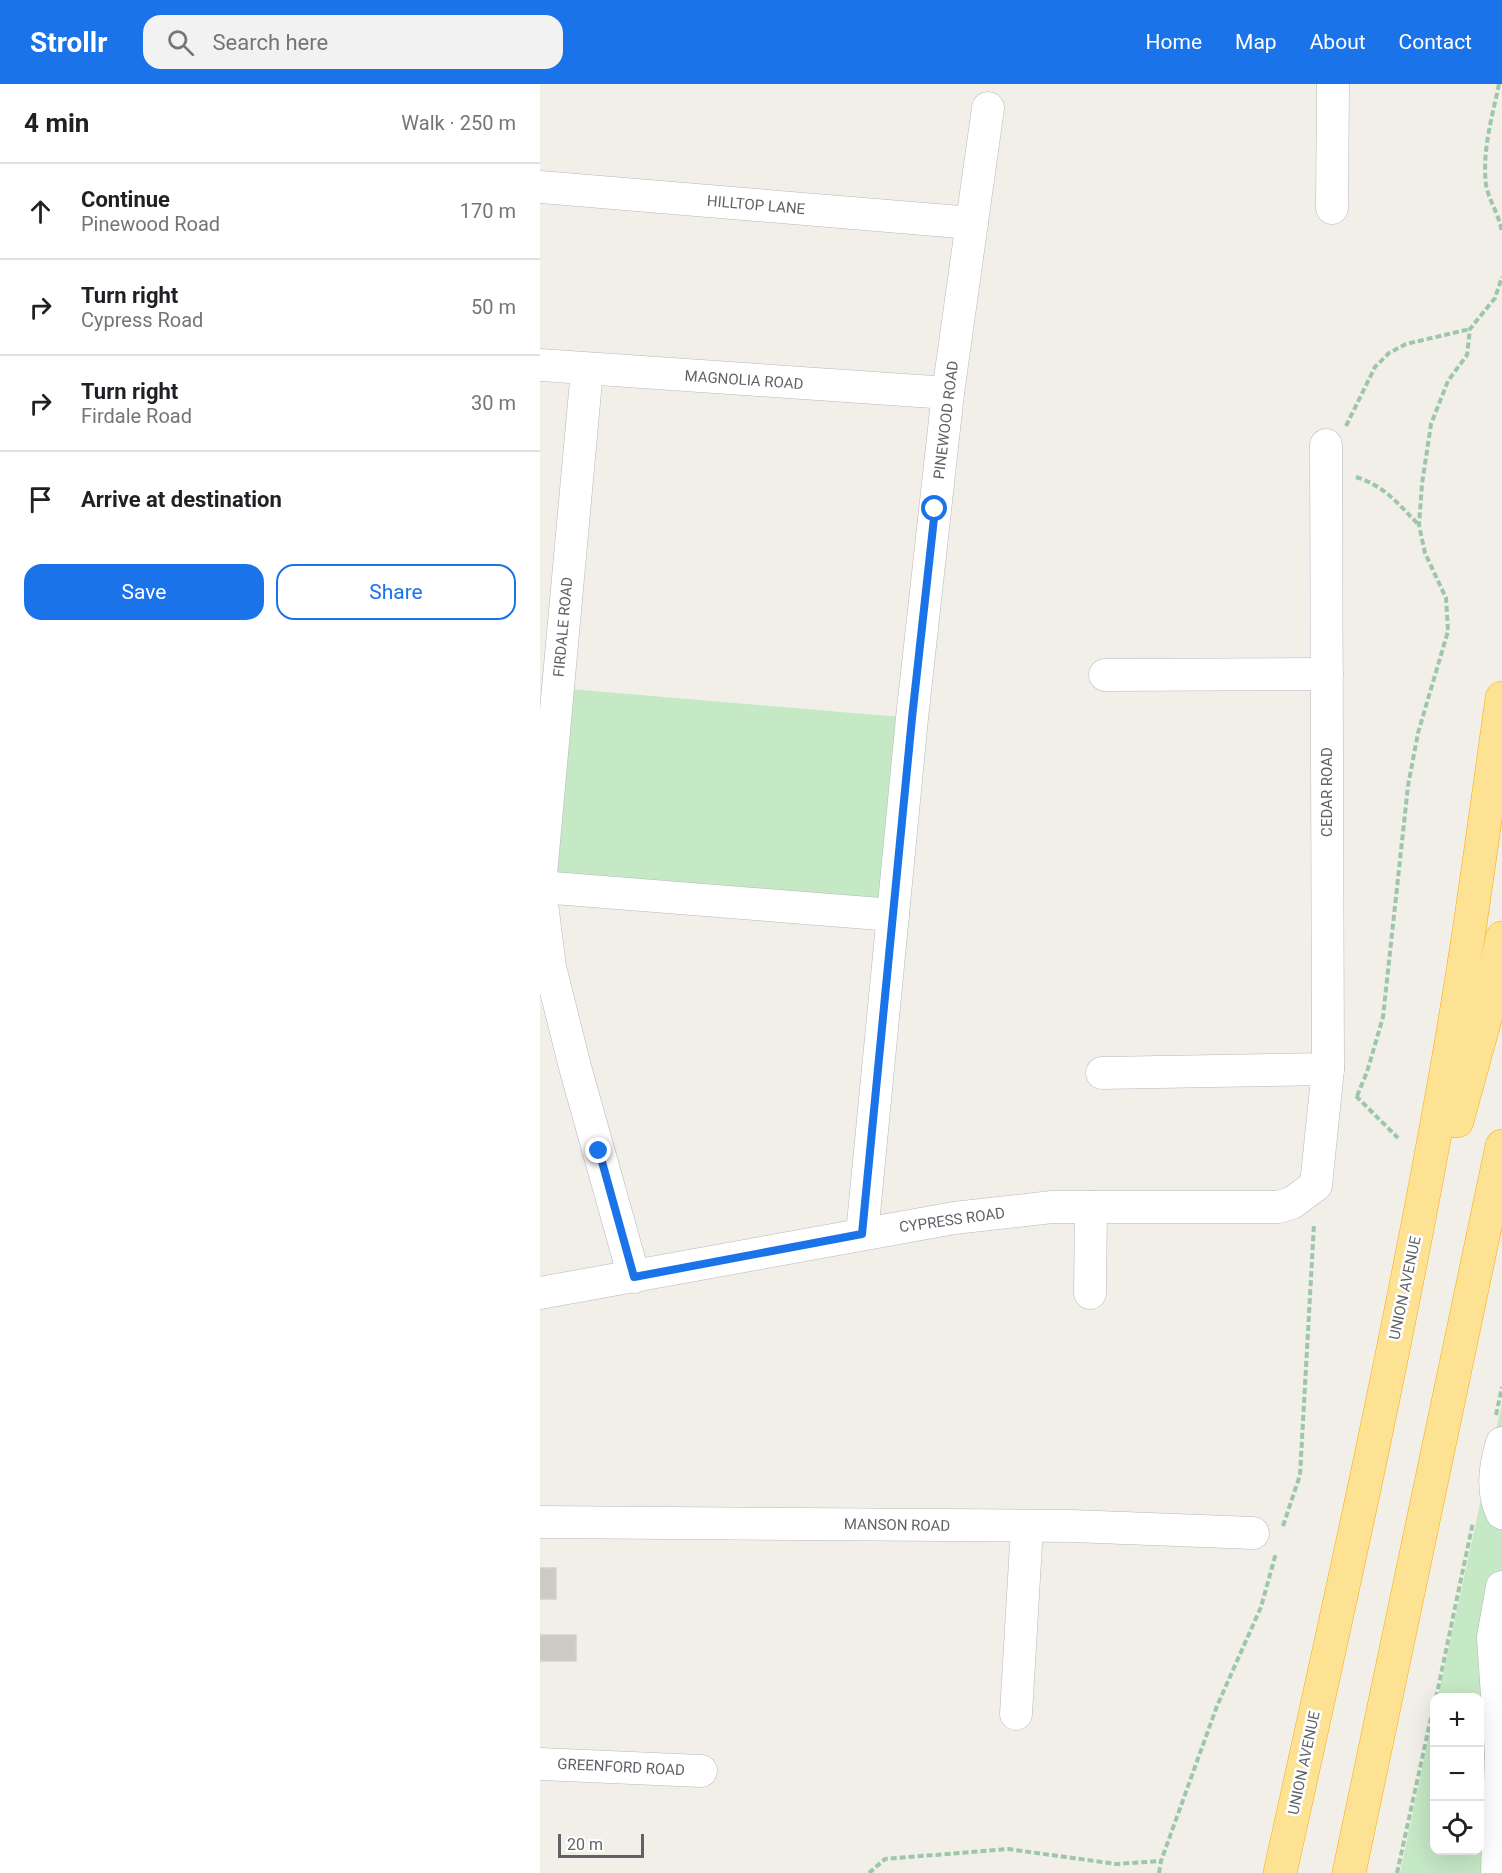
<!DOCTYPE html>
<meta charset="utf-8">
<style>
body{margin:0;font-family:Roboto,sans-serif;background:#f2f2f2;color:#202124}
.controls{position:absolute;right:18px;bottom:18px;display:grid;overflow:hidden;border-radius:12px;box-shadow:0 6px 24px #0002}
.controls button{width:54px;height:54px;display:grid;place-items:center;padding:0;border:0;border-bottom:2px solid #e0e0e0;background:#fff;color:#202124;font:30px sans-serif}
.scale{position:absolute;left:18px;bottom:15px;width:86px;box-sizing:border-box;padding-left:6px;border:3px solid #5f6368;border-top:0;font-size:16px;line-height:21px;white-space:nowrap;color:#5f6368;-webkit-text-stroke:4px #fff;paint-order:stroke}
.stop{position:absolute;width:18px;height:18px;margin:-14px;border:4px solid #1a73e8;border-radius:50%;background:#fff}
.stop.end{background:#1a73e8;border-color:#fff;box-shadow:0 2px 6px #0008}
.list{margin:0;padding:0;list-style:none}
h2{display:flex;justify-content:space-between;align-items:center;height:78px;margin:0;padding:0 24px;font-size:26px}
h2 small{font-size:20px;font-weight:400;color:#757577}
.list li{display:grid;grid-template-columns:39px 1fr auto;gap:18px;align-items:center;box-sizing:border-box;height:96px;padding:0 24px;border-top:2px solid #e0e0e0}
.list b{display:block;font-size:22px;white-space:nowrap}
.list p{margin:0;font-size:20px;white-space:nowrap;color:#757577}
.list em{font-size:20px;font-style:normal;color:#757577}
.actions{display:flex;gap:12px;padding:18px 24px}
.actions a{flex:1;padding:14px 0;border:2px solid #1a73e8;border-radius:18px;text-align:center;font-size:21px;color:#1a73e8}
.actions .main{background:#1a73e8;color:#fff}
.icon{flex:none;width:33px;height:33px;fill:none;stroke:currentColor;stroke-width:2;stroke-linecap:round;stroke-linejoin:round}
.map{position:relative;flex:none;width:962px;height:1789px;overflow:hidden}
header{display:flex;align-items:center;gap:36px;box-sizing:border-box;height:84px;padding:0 30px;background:#1a73e8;color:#fff}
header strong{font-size:28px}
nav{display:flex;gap:33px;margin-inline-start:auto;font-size:21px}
.search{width:420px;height:54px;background:#f2f2f2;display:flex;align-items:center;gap:15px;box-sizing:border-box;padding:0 21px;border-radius:18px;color:#757577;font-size:22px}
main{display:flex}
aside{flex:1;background:#fff}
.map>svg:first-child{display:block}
.green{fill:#c5e8c5}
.building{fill:#cccac5;stroke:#d6d1c6;stroke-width:1.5}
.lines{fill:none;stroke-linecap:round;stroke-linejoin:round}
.minor-casing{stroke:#b5b8bc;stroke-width:33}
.highway-casing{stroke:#f9ab00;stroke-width:34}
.path{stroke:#9cc7a9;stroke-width:4;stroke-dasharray:6 3;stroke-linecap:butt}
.minor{stroke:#fff;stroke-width:32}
.highway{stroke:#fde293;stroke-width:33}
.route{stroke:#1a73e8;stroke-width:8}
.labels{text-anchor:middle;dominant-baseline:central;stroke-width:5;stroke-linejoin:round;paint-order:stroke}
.street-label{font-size:15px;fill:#5f6368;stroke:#fff}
</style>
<header>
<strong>Strollr</strong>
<div class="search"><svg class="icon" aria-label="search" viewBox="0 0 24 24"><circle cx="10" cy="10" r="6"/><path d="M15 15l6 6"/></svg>Search here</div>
<nav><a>Home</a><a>Map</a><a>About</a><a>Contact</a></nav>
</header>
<main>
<aside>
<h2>4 min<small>Walk · 250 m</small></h2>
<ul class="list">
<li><svg class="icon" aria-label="ahead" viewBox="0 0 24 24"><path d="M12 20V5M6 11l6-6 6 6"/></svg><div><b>Continue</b><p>Pinewood Road</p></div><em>170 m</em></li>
<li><svg class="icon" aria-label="right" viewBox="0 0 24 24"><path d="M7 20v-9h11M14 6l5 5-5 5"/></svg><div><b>Turn right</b><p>Cypress Road</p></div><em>50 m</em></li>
<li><svg class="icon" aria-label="right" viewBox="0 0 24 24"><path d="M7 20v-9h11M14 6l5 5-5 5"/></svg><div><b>Turn right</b><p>Firdale Road</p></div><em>30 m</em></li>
<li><svg class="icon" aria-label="arrive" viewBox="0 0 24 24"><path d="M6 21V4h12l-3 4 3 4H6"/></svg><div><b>Arrive at destination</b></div></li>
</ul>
<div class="actions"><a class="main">Save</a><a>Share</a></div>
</aside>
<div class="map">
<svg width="962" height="1789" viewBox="0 0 962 1789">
<rect width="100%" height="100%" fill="#f1efe8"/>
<g class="green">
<polygon points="18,604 372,634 353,831 0,803"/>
<polygon points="962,1319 962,1789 860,1789 894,1629 894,1766 940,1766 940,1614 898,1613"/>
</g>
<g class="building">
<rect x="0" y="1484" width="16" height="31"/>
<rect x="0" y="1551" width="36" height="26"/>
</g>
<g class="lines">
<g class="minor-casing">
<g id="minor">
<polyline points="0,103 432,139"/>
<polyline points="792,124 793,0"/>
<polyline points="0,281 408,309"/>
<polyline points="565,591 787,590"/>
<polyline points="0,801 47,286"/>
<polyline points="0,803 353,831"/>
<polyline points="0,804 10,883 35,983 94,1193"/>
<polyline points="562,989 788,985"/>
<polyline points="322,1150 372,634 408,309 448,24"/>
<polyline points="0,1209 414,1134 512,1123 738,1123 752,1119 776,1101 788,985 786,361"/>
<polyline points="550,1209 551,1123"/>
<path d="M962 1359C955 1381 951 1407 962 1429"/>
<polyline points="0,1438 532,1442 713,1449"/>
<polyline points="476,1630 487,1443"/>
<polyline points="0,1680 161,1687"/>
<polyline points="957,1789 961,1670 953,1553 962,1503"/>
</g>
</g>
<g class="highway-casing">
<g id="highway">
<polyline points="917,1037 950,917 962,854"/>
<path d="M740 1789C798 1527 857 1264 904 1000 927 872 944 743 962 614"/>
<polyline points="809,1789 962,1062"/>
</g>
</g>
<g class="path">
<path d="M959 0C952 34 942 66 946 101 949 117 960 132 962 149"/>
<polyline points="806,342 835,283 849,269 866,260 930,245"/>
<path d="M816 393C845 402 858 420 879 441"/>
<polyline points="816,1012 858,1054"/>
<polyline points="817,1012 827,988 843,933 868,702 878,649 908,547 906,514 885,469 879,441 882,400 891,340 908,297 927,271 930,245 955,214 962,193"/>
<polyline points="956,1331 962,1303"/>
<polyline points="743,1442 760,1391 774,1140"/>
<polyline points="896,1614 933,1438"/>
<polyline points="329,1789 345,1775 468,1765 576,1780 621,1777"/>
<polyline points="619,1789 621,1777 677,1622 721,1523 736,1469"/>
<polyline points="857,1789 894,1620"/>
</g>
<use href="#minor" class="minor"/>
<use href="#highway" class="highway"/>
</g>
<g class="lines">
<polyline class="route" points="59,1067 94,1193 322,1150 372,634 395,425"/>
</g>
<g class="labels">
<g class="street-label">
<text transform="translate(216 121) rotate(5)">HILLTOP LANE</text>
<text transform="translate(204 296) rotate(4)">MAGNOLIA ROAD</text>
<text transform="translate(406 336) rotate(-83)">PINEWOOD ROAD</text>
<text transform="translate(23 543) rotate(-85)">FIRDALE ROAD</text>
<text transform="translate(787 708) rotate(-90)">CEDAR ROAD</text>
<text transform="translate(412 1136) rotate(-8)">CYPRESS ROAD</text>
<text transform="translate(865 1204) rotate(-78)">UNION AVENUE</text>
<text transform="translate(357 1441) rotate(1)">MANSON ROAD</text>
<text transform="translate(764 1679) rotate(-78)">UNION AVENUE</text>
<text transform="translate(81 1683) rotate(3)">GREENFORD ROAD</text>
</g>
</g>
</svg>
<div class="controls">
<button>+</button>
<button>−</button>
<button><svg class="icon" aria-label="locate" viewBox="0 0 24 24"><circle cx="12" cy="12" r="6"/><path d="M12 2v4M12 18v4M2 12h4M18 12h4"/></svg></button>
</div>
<div class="scale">20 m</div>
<div class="stop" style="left:395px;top:425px"></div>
<div class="stop end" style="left:59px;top:1067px"></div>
</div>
</main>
